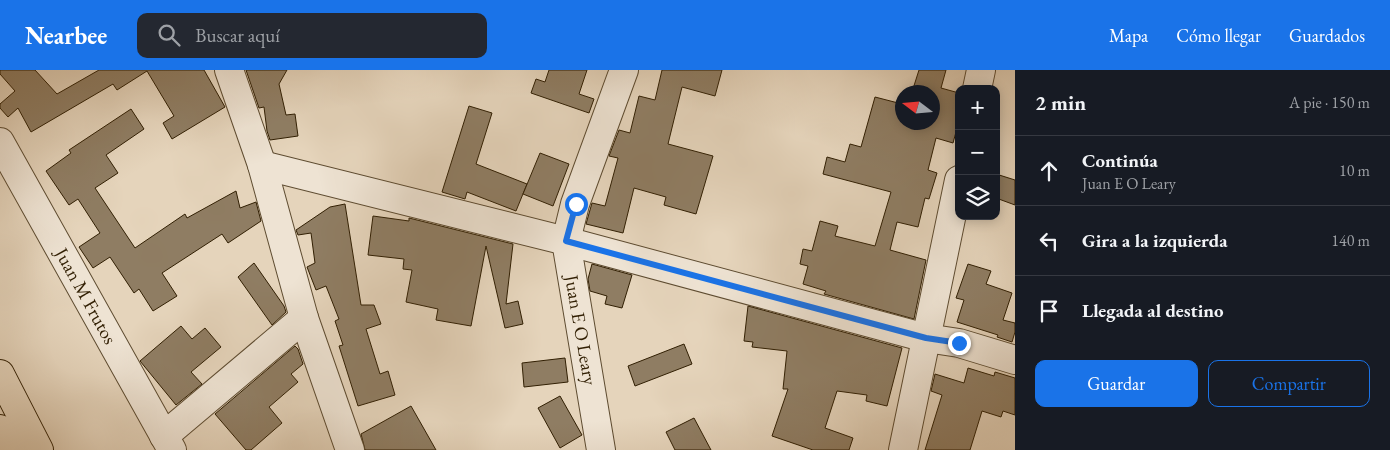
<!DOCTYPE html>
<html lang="es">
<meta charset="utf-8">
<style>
body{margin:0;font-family:"EB Garamond",serif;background:#242831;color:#f1f3f6}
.controls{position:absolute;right:15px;top:15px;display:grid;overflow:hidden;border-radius:10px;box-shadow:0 2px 12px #0003}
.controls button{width:45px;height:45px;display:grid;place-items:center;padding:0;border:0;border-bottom:1px solid #363941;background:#171b24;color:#f1f3f6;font:25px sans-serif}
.compass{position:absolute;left:895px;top:15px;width:45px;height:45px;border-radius:50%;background:#171b24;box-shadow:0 2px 12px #0003;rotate:286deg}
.stop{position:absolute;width:15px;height:15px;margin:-11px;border:4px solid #1a73e8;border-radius:50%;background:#fff}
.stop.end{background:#1a73e8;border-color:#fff;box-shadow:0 1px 5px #0008}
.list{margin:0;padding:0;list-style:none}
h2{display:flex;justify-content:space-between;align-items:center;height:65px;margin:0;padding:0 20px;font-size:21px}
h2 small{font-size:16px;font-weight:400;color:#9ea1a6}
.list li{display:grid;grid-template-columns:32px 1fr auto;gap:15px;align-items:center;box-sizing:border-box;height:70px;padding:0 20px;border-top:1px solid #363941}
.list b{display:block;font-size:19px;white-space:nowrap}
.list p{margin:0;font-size:16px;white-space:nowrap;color:#9ea1a6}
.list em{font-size:16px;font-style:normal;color:#9ea1a6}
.actions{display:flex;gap:10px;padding:15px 20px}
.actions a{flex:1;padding:11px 0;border:1px solid #1a73e8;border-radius:10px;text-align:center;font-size:18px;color:#1a73e8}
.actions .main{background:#1a73e8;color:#fff}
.icon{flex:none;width:28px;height:28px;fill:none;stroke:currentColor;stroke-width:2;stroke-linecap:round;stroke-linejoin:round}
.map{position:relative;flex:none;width:1015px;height:380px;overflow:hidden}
header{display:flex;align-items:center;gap:30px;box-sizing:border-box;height:70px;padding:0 25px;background:#1a73e8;color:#fff}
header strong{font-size:24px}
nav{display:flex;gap:28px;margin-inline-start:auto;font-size:18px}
.search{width:350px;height:45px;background:#242831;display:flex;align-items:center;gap:12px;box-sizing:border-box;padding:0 18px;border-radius:10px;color:#9ea1a6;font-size:19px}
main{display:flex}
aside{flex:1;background:#171b24}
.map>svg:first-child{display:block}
.building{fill:#8f7d63;stroke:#311f03}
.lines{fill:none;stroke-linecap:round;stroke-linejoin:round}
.minor-casing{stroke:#5e4c31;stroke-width:30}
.highway-casing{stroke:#311f03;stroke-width:30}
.minor{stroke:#eee3d3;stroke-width:28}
.highway{stroke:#e5d4bb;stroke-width:28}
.route{stroke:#1a73e8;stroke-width:6}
.labels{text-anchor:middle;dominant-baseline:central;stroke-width:4;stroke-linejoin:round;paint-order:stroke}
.street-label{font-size:19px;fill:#311f03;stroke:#eee3d3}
</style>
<header>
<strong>Nearbee</strong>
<div class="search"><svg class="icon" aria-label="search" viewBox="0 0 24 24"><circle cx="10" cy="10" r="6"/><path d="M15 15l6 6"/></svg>Buscar aquí</div>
<nav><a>Mapa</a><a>Cómo llegar</a><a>Guardados</a></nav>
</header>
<main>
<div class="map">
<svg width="1015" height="380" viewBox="0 0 1015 380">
<rect width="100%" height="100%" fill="#e5d4bb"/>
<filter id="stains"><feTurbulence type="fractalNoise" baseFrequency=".004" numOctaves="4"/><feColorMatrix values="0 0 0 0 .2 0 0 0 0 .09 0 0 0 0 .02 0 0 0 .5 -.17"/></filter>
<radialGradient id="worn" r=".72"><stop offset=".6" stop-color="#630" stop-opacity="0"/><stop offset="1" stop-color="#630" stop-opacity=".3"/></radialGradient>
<g class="building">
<polygon points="0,0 35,0 57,24 99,0 204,0 225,37 172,69 163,53 174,46 147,1 117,20 113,14 31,62 18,38 8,47 0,38 0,34 15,21 0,4"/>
<polygon points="246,0 287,0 279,14 286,45 295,44 298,66 270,70 267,61 264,37 259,38"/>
<polygon points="549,0 587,0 579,24 594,29 589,43 531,23 536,9 545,12"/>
<polygon points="662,0 722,0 715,26 682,17 668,74 713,86 696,144 664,135 666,127 634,118 623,163 586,154 592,133 605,136 618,88 609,86 619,60 630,63 639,26 655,30"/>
<polygon points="919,0 946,0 941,18 959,23 959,51 953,73 936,68 928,100 937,103 929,129 925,128 918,157 897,152 890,180 926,190 914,249 824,224 826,221 803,214 808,196 800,194 803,179 812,181 820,151 838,156 835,166 875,176 891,122 823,104 827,87 845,92 850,74 861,77 875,27 902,34 902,52 932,52 932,22 912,22"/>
<polygon points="469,36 492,43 476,94 527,114 516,141 467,122 465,129 442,122"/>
<polygon points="131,39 144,59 106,85 118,103 95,118 135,178 185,144 187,148 236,121 240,138 256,132 261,151 228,173 222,164 162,203 177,226 153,241 139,219 134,223 110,187 93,198 79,177 100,163 78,129 69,135 46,101 71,83 69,80"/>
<polygon points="540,83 569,94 553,136 523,124"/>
<polygon points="996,104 1015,110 1015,135 996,128"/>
<polygon points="345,134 361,235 374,235 381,254 366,259 380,304 388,301 395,325 358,336 339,276 343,275 335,251 339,249 326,216 316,220 307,197 315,193 311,163 298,165 296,160 330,137"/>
<polygon points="373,146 409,151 409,148 513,174 506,234 518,231 523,254 505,258 486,176 471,256 436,250 438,239 406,232 412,200 403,199 404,189 368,185"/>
<polygon points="254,193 284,236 286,242 272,255 238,207"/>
<polygon points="592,194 632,205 622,238 605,234 607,226 590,221 588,209"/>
<polygon points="968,194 991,201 986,214 1012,223 1003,250 1015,253 1015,262 1012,272 997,267 998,265 957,252 964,230 956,228"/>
<polygon points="748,236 902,278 887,336 866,331 867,325 837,321 825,358 853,368 849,380 813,380 772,366 788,319 783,319 787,281 752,277 753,272 744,271"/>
<polygon points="181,256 192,269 205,258 221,277 191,302 202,314 176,335 140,291"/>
<polygon points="684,274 692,294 635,316 628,296"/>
<polygon points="295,276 298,279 303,294 291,304 298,312 269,337 282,353 251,380 246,380 215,344"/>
<polygon points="565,288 568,312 524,317 522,293"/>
<polygon points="968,298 994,306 995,302 1015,308 1015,345 1003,341 1001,347 982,341 970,380 925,380 942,325 931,321 935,304 964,313"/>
<polygon points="560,326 582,365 560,378 538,338"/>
<polygon points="411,336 436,380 365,380 361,364"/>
<polygon points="694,348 711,380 675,380 666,362"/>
</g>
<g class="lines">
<g class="minor-casing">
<g id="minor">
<polyline points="229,0 262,95 304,248 350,380"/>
<polyline points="977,19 981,0"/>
<polyline points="0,72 172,380"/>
<polyline points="262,95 566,171 926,268 959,273 1015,290"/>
<polyline points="164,366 304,248"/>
<polyline points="601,380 566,171 575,134 624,0"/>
<polyline points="903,380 959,110"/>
</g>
</g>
<g class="highway-casing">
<g id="highway">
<polyline points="0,304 39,380"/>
<polyline points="0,359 11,380"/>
</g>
</g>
<use href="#minor" class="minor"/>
<use href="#highway" class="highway"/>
</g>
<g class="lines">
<polyline class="route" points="576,134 566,171 926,268 959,273"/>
</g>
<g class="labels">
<g class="street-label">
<text transform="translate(86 226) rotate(61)">Juan M Frutos</text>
<text transform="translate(581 260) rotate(80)">Juan E O Leary</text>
</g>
</g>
<rect width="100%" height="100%" filter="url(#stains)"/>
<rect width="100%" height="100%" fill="url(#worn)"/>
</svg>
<div class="controls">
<button>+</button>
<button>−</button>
<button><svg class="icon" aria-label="layers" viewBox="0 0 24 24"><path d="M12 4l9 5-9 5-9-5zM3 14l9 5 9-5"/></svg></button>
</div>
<svg class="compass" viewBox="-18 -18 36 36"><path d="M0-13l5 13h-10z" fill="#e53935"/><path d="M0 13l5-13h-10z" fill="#9ea1a6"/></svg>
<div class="stop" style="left:576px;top:134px"></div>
<div class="stop end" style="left:959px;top:273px"></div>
</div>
<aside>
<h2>2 min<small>A pie · 150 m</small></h2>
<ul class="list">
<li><svg class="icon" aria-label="ahead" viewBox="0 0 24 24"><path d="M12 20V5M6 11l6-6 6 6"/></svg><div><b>Continúa</b><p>Juan E O Leary</p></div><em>10 m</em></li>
<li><svg class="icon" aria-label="left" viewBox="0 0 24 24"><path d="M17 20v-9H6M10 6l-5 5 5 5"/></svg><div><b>Gira a la izquierda</b></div><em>140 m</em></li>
<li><svg class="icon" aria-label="arrive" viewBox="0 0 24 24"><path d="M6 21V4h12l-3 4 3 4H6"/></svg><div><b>Llegada al destino</b></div></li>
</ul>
<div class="actions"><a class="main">Guardar</a><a>Compartir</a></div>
</aside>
</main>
